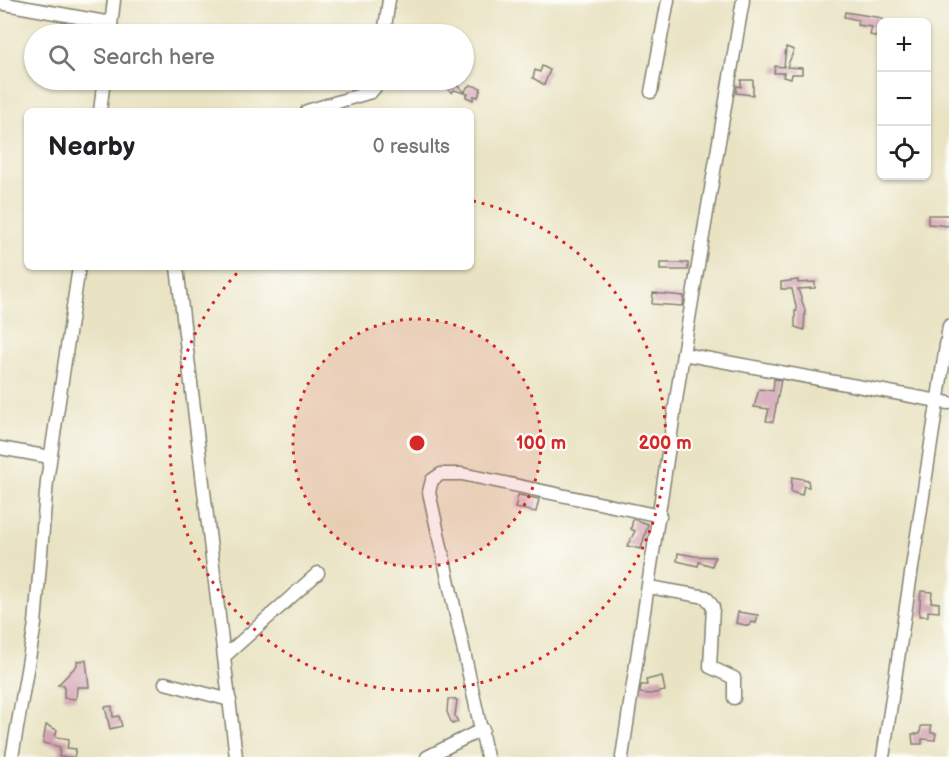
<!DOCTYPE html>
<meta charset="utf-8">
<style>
body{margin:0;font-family:"Balsamiq Sans",sans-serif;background:#f2f2f2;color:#202124}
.controls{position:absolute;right:18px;top:18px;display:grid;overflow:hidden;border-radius:9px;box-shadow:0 2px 4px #0004}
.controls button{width:54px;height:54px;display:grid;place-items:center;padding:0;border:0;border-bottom:2px solid #e0e0e0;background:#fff;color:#202124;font:30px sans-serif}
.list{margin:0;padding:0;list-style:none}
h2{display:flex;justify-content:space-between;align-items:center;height:78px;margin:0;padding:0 24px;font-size:26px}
h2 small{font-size:20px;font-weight:400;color:#757577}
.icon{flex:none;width:33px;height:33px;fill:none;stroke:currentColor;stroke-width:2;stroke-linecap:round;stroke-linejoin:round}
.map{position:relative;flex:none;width:949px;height:757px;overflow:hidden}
.search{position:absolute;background:#fff;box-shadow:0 2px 4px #0004;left:24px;top:24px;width:450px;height:66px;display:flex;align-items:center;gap:15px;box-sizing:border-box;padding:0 21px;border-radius:33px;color:#757577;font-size:22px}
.panel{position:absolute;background:#fff;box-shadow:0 2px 4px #0004;left:24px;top:108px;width:450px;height:162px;border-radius:9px}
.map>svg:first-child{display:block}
.building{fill:#d2a0b2}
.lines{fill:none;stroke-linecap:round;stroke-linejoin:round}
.minor-casing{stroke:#828070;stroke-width:15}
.minor{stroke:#fff;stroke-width:12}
.ring{fill:none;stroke:#d62828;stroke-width:3;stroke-dasharray:3 6}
.centre{fill:#d62828;stroke:#fdfcf7;stroke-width:3}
.ring-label{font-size:18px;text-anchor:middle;font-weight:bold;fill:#d62828;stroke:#fdfcf7;stroke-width:4.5;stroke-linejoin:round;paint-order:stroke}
</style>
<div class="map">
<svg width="949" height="757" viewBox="0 0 949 757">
<rect width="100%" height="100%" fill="#fdfcf7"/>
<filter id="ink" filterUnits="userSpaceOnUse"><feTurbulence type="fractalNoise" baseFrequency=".0167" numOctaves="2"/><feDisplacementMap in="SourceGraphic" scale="12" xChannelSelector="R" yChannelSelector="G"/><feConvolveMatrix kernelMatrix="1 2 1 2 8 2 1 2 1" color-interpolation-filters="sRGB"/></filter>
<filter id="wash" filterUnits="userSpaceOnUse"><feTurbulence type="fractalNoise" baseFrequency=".008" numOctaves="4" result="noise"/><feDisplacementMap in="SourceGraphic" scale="24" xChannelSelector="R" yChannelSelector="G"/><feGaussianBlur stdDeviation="1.35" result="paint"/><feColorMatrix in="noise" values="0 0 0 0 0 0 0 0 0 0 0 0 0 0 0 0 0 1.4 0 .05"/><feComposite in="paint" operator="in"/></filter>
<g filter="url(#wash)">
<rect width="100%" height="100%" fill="#e9e3c3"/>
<g id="blocks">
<g class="building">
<polygon points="845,12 882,18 882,38 870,35 872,27 857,25 858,20 844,17"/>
<polygon points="786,47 794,50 787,67 802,68 802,74 792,74 791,79 783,77 784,73 774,73 775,66 784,67"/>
<polygon points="542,66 550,70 544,85 533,78 535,70 540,72"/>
<polygon points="741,80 753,80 753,95 736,93 737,86 741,87"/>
<polygon points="452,81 465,92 467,87 471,85 481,88 478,97 474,96 473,100 466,97 468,94 454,90 452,93 446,88"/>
<polygon points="928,215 949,215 949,226 928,224"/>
<rect x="660" y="263" width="28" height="7"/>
<polygon points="798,280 798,283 815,282 815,288 798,289 805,310 804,330 795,327 795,311 797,311 792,289 781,289 781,282"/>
<polygon points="653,293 684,296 683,306 652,304"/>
<polygon points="774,379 781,380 773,422 766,421 769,409 754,407 759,389 773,391"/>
<polygon points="792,477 808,480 809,487 804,486 802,495 791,492"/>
<polygon points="518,495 539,499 536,512 515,508"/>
<polygon points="633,519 648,524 641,549 627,546 635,531 631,529"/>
<polygon points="678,553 694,556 715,557 712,566 699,562 698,566 677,561"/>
<polygon points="921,591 932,592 931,602 939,603 939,612 928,611 928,616 919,616"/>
<polygon points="738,612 758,615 756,623 751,622 749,626 736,623"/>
<polygon points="86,660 89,687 77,687 76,699 64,698 64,685 58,685 77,665 77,661"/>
<polygon points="662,676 665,691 650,694 640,693 641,685 647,685 646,680"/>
<polygon points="448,699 457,700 455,716 458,722 452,724 447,712"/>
<polygon points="112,706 113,717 119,716 122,726 110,729 105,707"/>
<polygon points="46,725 57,730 55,737 69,739 67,748 76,749 74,757 59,757 60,747 43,743"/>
<polygon points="921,726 931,726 931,733 936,733 935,740 922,739 922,744 913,744 912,734 920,734"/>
</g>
</g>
</g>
<g filter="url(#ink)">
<use href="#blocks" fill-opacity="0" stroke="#828070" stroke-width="1.5"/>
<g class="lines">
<g class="minor-casing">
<g id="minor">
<polyline points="0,3 111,23"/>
<polyline points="110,34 114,0"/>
<polyline points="384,34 389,0"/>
<polyline points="651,92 668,0"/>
<polyline points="100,111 104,80"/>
<polyline points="307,111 371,92 377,85 378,80"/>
<polyline points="177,267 236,757"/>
<polyline points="683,354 949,403"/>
<polyline points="0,448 50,457"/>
<polyline points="649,587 706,597 713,607 710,667 734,678 734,698"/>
<polyline points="226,655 318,573"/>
<polyline points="165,683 230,700"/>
<polyline points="12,757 35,624 47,481 79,267"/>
<polyline points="427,757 483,729"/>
<polyline points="487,757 429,492 432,480 441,474 462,474 660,516"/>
<polyline points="622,757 683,354 743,0"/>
<polyline points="883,757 949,326"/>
</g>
</g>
<use href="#minor" class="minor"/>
</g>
</g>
<circle cx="417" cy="443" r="124" fill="#d62828" fill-opacity=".12"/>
<g class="ring">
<circle cx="417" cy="443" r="124"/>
<path d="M473 201A248 248 0 1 1 242 268"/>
</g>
<circle cx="417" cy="443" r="9" class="centre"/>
<g class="ring-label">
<text x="541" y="449">100 m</text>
<text x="665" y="449">200 m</text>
</g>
</svg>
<div class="controls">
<button>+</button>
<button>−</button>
<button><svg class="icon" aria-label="locate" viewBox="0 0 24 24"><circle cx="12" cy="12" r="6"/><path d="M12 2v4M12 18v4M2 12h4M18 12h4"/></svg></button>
</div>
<div class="search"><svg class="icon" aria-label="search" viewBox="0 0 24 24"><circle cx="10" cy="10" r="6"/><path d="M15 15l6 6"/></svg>Search here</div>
<section class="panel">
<h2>Nearby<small>0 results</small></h2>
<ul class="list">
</ul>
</section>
</div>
